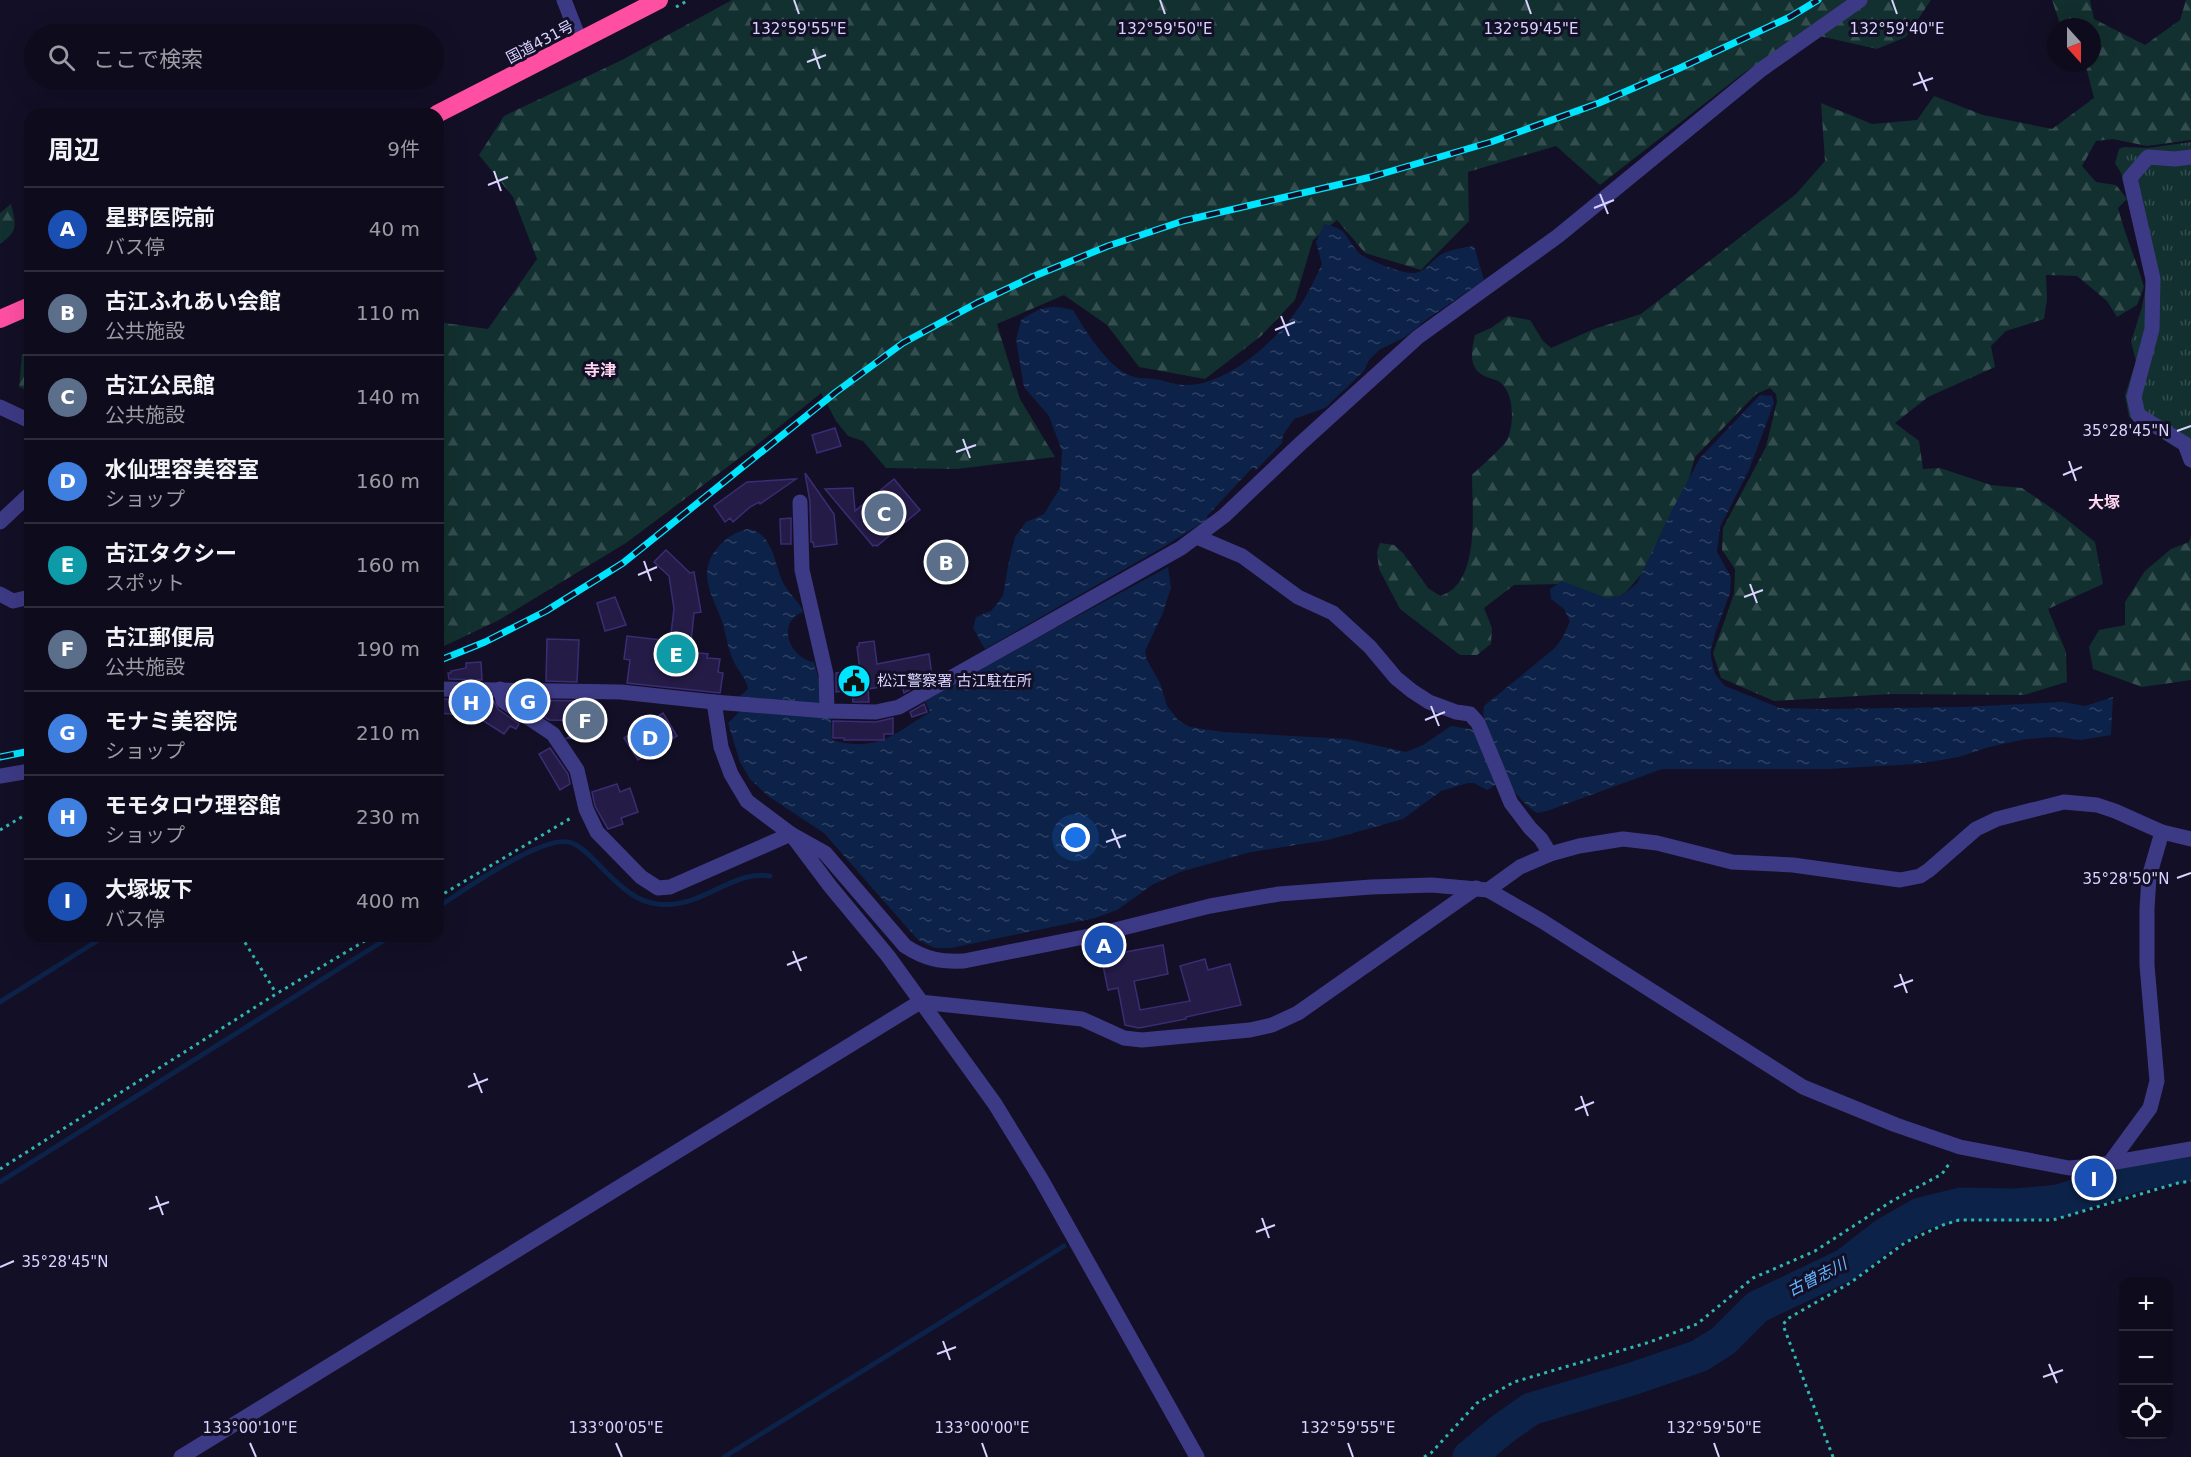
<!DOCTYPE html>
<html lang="ja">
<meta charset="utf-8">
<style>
body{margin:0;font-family:"DejaVu Sans","Noto Sans JP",sans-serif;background:#1c1929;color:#f1f3f6}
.controls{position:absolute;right:18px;bottom:18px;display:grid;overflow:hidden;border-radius:12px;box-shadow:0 6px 24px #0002}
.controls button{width:54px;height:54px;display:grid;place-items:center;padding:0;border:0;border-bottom:2px solid #2e2b3b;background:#0e0b1c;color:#f1f3f6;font:30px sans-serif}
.compass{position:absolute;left:2047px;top:18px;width:54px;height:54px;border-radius:50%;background:#0e0b1c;box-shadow:0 6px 24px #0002;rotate:159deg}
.you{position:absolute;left:1076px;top:838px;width:21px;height:21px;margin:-15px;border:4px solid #fff;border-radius:50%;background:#1a73e8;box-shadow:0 0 0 9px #1a73e833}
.badge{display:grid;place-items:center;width:39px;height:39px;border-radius:50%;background:#7c3aed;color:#fff;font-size:20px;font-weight:700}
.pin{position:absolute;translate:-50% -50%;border:3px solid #fff;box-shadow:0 2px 6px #0006}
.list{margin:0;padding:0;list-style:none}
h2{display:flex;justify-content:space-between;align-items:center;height:78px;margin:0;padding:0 24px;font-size:26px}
h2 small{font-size:20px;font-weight:400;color:#9b9ba3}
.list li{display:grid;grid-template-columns:39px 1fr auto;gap:18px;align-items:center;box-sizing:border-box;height:84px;padding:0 24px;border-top:2px solid #2e2b3b}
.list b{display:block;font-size:22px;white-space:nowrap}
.list p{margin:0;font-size:20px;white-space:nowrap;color:#9b9ba3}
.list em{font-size:20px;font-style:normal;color:#9b9ba3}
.icon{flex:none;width:33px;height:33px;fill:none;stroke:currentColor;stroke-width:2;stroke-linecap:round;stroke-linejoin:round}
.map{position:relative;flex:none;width:2191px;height:1457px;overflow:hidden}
.search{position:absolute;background:#0e0b1c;box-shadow:0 6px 24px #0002;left:24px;top:24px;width:420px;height:66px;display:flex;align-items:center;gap:15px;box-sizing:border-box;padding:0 21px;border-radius:33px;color:#9b9ba3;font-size:22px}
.panel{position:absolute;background:#0e0b1c;box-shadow:0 6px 24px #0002;left:24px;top:108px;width:420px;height:834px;border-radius:18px}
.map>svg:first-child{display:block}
.forest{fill:url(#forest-firs)}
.park{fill:url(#park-tufts)}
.water{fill:url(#water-ripples)}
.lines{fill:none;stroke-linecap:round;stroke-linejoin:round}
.stream{stroke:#0c2248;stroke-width:5}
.river{stroke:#0c2248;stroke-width:33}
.building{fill:#241b47;stroke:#3b2d73;stroke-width:1.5}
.path{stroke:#2fb8b0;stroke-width:3;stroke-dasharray:3 4.5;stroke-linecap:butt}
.minor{stroke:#3d3a85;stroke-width:15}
.highway{stroke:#ff4fa3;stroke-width:18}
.rail-casing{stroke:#00e5ff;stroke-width:7}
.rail{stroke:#130f26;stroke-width:4.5;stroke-dasharray:14;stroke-linecap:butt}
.ticks{fill:none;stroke:#d9d4ff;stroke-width:2}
.labels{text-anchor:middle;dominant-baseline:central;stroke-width:6;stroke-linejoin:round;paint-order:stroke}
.street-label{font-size:15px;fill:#d9d4ff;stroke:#130f26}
.poi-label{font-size:15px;fill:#d9d4ff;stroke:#130f26;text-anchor:start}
.neighbourhood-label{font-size:16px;font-weight:bold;fill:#ffd6f0;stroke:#130f26}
.water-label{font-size:16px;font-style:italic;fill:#62b6ff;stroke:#130f26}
.ticks-label{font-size:15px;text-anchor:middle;fill:#d9d4ff;stroke:#130f26;stroke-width:6;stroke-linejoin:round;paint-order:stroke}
</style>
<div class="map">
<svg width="2191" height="1457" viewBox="0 0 2191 1457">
<defs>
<pattern id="forest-firs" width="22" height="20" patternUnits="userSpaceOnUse" patternTransform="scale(1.5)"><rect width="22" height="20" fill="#12302f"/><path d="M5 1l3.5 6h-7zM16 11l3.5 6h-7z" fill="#344d4e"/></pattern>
<pattern id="park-tufts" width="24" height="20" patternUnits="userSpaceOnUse" patternTransform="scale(1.5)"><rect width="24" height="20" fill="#12302f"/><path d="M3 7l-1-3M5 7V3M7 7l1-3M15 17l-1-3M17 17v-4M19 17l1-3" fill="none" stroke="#344d4e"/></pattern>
<pattern id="water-ripples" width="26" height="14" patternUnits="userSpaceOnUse" patternTransform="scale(1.5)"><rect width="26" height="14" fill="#0c2248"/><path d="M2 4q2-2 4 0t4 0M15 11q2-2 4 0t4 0" fill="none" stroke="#2f4163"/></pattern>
</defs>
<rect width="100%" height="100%" fill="#130f26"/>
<g class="forest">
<polygon points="732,0 1931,0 1906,37 1877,49 1806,33 1745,72 1600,185 1556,146 1468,172 1469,221 1421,270 1365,253 1337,220 1313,240 1295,300 1261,336 1205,379 1139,367 1107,325 1064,295 997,324 1020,399 1055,457 957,469 886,468 863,441 848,436 836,421 821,393 758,444 626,543 499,620 438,649 438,322 488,329 537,259 513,197 479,155 504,116 622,60"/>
<path d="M2052 0H2090L2094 19 2145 45 2180 20 2186 0H2191V140L2147 146 2113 139 2096 141 2082 166 2096 182 2116 185 2127 199 2118 208C2125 235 2136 260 2144 287L2137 305 2117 317 2107 301 2077 276 2046 275 2047 299 2044 319 2006 331 1991 346 1995 367 1928 397 1895 423 1919 441 1923 469 1940 468 1991 485 2022 488 2060 514 2095 542 2103 584 2048 609 2066 652 2067 682 2024 695 1891 694 1774 701 1721 678 1713 653 1734 594 1735 569 1722 550 1723 528 1766 447 1777 401 1776 394 1770 388 1756 394 1695 457 1684 497 1652 562 1625 593 1612 601 1561 584 1514 585 1484 608 1492 628 1491 644 1477 655H1460L1400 609 1379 569 1377 552 1380 543 1394 545 1403 553 1428 588 1440 596C1481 585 1472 508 1472 475 1480 467 1505 446 1508 438 1514 423 1514 396 1502 384 1496 378 1487 379 1481 374 1468 365 1472 348 1475 335L1491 328 1508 316 1530 320 1543 341 1551 348 1594 329 1641 314 1796 194 1825 161 1821 103 1872 124 1917 120 1934 96 1983 115 2052 129 2094 98 2085 63H2092V27H2061Z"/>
<path d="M11 204C16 224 19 231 0 244V213Z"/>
<polygon points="30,351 30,392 19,387 22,355"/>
<polygon points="2191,536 2191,680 2142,687 2093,669 2089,647 2099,630 2125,625 2125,602 2145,571 2171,549 2189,542"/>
</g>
<polygon class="park" points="2191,142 2191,470 2181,445 2129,417 2125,395 2136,361 2131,342 2142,307 2147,280 2121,173 2115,163 2119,149 2124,147 2148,148"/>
<g class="water">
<path d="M1324 224C1349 229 1344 237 1359 253 1365 259 1401 273 1411 273 1425 274 1430 261 1442 254 1451 249 1463 248 1474 246L1484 280 1426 320 1405 337 1379 350 1369 360 1364 371 1325 408 1294 419 1283 435 1282 443 1256 470 1253 467 1207 516 1208 519 1165 546 985 649 973 628 976 617 991 611 1003 596 1008 566 1015 537 1026 522 1044 514 1060 488 1062 451 1049 416 1024 387 1016 340 1021 320C1041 307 1050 304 1073 310 1085 330 1109 370 1134 377 1142 379 1152 378 1161 380 1168 382 1176 385 1183 385 1227 388 1282 336 1303 301 1310 289 1316 277 1322 264L1316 242Z"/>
<path d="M1760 395 1772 396 1774 403 1749 470 1720 527 1717 552 1731 577 1730 593 1716 631 1711 649V657L1715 674 1725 686 1780 708 1822 709 1961 707 2063 702 2085 706 2113 697 2111 735 2081 740 2056 737 2026 739 1989 747 1959 757 1916 764 1827 769H1662L1547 811 1537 813C1504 792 1495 749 1483 714L1484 706 1555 648 1563 637 1570 621 1564 609 1551 599 1550 589 1562 581 1607 598 1623 595 1637 583 1671 512 1700 458Z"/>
<path d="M747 529C775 532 774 568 785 586 790 594 797 600 802 609L803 612C775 623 790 658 814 662L822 691 818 706 738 698 748 689C747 679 737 670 733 660 728 649 726 636 723 624 713 595 695 573 719 546 727 537 736 532 747 529Z"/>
<path d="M1168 567 1171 588 1162 615 1145 651 1147 660 1160 683 1167 706 1178 720 1190 727 1223 732 1347 739 1406 752 1423 745 1451 726 1476 730 1498 783 1487 790 1474 783H1468L1441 791 1403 819 1328 840 1251 852 1180 872 1152 885 1117 910 1095 918 951 948H935L918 940 824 833 768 796 750 779 740 762 728 723 741 710 831 718 832 740C877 753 894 734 930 712L924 699Z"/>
</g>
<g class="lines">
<g class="stream">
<path d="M438 907C463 891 545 832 572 843 585 848 597 864 607 873 620 886 637 902 657 904 702 910 732 869 770 876"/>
<polyline points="0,1002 105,936"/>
<polyline points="0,1182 391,936"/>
<polyline points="724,1457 1064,1246"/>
</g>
<polyline class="river" points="1469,1457 1505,1427 1531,1409 1632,1379 1699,1356 1723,1341 1757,1307 1845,1265 1885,1234 1920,1214 1961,1204 2015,1205 2059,1201 2133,1176 2191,1164"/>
</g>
<g class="building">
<polygon points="835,428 841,446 817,453 812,435"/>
<polygon points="805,473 834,514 837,544 814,547 813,542 811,542 810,502"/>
<polygon points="796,479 760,504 759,502 750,507 733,522 730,518 725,522 714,506 747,482"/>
<polygon points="894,479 920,510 877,546 875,545 873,546 825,489 853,488 855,511"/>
<polygon points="791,518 791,544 781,544 780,519"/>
<polygon points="948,540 967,570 944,584 926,554"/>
<polygon points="666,550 690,573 694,572 701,612 694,613 690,652 708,654 707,658 720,659 718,672 723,673 720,693 627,683 630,660 624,659 627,636 670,641 674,609 669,576 654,562"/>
<polygon points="615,597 626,625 605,631 597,603"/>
<polygon points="547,639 579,640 577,682 546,681"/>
<polygon points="874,641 877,664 929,654 932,676 919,678 920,681 916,682 917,686 904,693 902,686 895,687 895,685 868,689 869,702 853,702 852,690 836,692 836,673 860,670 857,647 859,646 859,643"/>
<polygon points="481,662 482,680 449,679 448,673 451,673 451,671 466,668 466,663"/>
<polygon points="438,699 493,700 498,709 519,724 516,729 510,726 504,734 476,716 438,713"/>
<polygon points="519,700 590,701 597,721 549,720"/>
<polygon points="924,704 927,712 912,717 910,712"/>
<polygon points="663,713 677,736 638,760 624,738"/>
<polygon points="893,718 893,734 884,734 884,740 844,740 844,738 833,738 833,721 876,722"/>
<polygon points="600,720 599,739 567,738"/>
<polygon points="550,748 568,774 570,784 560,790 539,754"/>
<polygon points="617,784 620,792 630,788 638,812 621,818 623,824 608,829 595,806 592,792"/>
<polygon points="1163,945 1168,974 1134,981 1140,1010 1190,1001 1180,966 1205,959 1208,970 1230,964 1241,1005 1186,1017 1186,1019 1139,1028 1125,1025 1118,988 1108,990 1100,951 1114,948 1115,954"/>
</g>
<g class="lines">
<g class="path">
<polyline points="676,7 689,0"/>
<polyline points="0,830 30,812"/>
<polyline points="438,897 571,818"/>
<polyline points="241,936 276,993"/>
<polyline points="0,1169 276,994 373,936"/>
<polyline points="1424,1457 1431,1453 1477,1403 1514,1382 1650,1342 1697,1324 1753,1278 1815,1251 1892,1201 1942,1174 1951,1161"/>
<polyline points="1833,1457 1783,1325 1787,1319 1850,1283 1906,1242 1943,1225 1959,1220 2053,1220 2178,1183 2191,1181"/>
</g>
<g class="minor">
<polyline points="564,0 580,41"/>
<polyline points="2191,157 2175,159 2148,157 2130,178 2153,279 2152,329 2134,397 2138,415 2185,444 2191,460"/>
<polyline points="0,407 30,421"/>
<polyline points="800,502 802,570 826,674 827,711"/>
<polyline points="0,522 30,494"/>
<polyline points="1197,537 1242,556 1298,597 1333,613 1370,647 1396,678 1412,691 1429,702 1456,712 1470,714 1478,723 1511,803 1530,828 1541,839 1550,854"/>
<polyline points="0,594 13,601 30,597"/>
<polyline points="438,689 621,692 714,702 827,711 876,712 899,707 1181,548 1224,516 1300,444 1418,337 1558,236 1762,69 1860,0"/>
<polyline points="500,689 503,701 553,734 577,770 586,809 597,832 641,877 658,888 670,887 791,834"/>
<path d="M714 702 721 747 731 774 747 801 791 834 825 853 905 946C925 959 940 962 964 961L1099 934 1210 906 1279 894 1371 887 1432 885 1488 890 1542 921 1803 1087 1896 1125 1960 1147 2069 1168 2093 1166 2191 1149"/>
<polyline points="0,776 30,771"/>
<polyline points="794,838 830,886 888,956 995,1104 1041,1179 1197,1457"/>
<polyline points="1488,890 1520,867 1550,854 1579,846 1623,839 1657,843 1732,862 1793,865 1900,880 1920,876 1929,870 1976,829 1997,819 2064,802 2097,805 2115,811 2162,832 2191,839"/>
<polyline points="2109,1164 2150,1108 2157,1081 2147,965 2147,909 2149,877 2162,832"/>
<polyline points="181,1457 920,1002 1082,1019 1124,1038 1142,1040 1250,1030 1272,1025 1298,1013 1476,888"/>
</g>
<g class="highway">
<polyline points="437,114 659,0"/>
<polyline points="0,319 30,306"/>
</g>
<g class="rail-casing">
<g id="rail">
<polyline points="438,661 485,642 546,611 623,563 836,392 903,343 977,303 1032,277 1108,246 1183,221 1371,177 1491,142 1599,103 1680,68 1790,17 1818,0"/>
<polyline points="0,757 30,751"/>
</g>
</g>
<use href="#rail" class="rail"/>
</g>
<path class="ticks" d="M794 0 799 14M1160 0 1165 14M1526 0 1531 14M1892 0 1897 14M813 49 820 69M807 62 826 55M1919 72 1927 91M1913 85 1933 78M494 171 501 191M488 185 508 177M1600 194 1608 214M1594 208 1614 200M1281 316 1289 336M1275 330 1295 322M2177 431 2191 426M963 439 970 458M956 452 976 445M2069 461 2076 481M2063 475 2082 467M644 561 651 581M638 575 657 567M1750 584 1757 603M1744 597 1763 590M1431 706 1439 726M1425 720 1445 712M1112 829 1120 848M1106 842 1126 835M2177 878 2191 873M793 951 801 971M787 965 807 957M1900 974 1907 993M1894 987 1913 980M474 1073 482 1093M468 1087 488 1079M1581 1096 1588 1116M1575 1110 1594 1102M156 1196 163 1215M149 1209 169 1202M1262 1218 1269 1238M1256 1232 1275 1225M0 1267 14 1261M943 1341 950 1360M937 1354 956 1347M2049 1364 2057 1383M2043 1377 2063 1370M250 1443 256 1457M616 1443 622 1457M982 1443 987 1457M1348 1443 1353 1457M1714 1443 1719 1457"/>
<defs>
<g id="civic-disc" transform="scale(1.725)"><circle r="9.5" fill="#00e5ff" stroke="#130f26"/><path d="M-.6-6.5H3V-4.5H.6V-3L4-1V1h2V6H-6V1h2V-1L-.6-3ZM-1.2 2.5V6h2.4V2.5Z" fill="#111"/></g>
</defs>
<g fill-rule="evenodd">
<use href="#civic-disc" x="854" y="681"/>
</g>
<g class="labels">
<g class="street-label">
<text transform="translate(540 42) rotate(-28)">国道431号</text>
</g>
<g class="poi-label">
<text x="877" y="681">松江警察署 古江駐在所</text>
</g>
<g class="neighbourhood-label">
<text x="600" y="370">寺津</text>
<text x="2104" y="502">大塚</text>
</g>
<g class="water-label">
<text transform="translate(1817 1277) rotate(-27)">古曽志川</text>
</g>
</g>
<g class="ticks-label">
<text x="799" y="34">132°59'55"E</text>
<text x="1165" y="34">132°59'50"E</text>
<text x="1531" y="34">132°59'45"E</text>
<text x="1897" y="34">132°59'40"E</text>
<text x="2126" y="436">35°28'45"N</text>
<text x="2126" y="884">35°28'50"N</text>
<text x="65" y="1267">35°28'45"N</text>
<text x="250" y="1433">133°00'10"E</text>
<text x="616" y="1433">133°00'05"E</text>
<text x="982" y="1433">133°00'00"E</text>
<text x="1348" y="1433">132°59'55"E</text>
<text x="1714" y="1433">132°59'50"E</text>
</g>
</svg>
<div class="controls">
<button>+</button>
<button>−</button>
<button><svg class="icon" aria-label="locate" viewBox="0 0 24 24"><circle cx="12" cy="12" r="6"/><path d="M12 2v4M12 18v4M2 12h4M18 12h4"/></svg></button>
</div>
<svg class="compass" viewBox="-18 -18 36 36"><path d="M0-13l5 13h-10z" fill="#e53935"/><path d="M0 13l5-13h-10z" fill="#9b9ba3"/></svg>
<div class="you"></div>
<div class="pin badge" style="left:1104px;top:945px;background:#1a4fb4">A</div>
<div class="pin badge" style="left:946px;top:562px;background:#5c6f8a">B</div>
<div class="pin badge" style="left:884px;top:513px;background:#5c6f8a">C</div>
<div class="pin badge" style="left:650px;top:737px;background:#3f7fe0">D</div>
<div class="pin badge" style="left:676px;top:654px;background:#0f9aa8">E</div>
<div class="pin badge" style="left:585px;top:720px;background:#5c6f8a">F</div>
<div class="pin badge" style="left:528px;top:701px;background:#3f7fe0">G</div>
<div class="pin badge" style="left:471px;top:702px;background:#3f7fe0">H</div>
<div class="pin badge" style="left:2094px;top:1178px;background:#1a4fb4">I</div>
<div class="search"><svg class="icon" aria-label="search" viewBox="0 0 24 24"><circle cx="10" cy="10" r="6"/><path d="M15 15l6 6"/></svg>ここで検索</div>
<section class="panel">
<h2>周辺<small>9件</small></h2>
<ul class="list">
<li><span class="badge" style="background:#1a4fb4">A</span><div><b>星野医院前</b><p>バス停</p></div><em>40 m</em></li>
<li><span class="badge" style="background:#5c6f8a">B</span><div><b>古江ふれあい会館</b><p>公共施設</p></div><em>110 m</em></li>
<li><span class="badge" style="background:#5c6f8a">C</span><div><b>古江公民館</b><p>公共施設</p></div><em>140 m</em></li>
<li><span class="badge" style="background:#3f7fe0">D</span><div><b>水仙理容美容室</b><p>ショップ</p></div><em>160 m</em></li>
<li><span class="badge" style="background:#0f9aa8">E</span><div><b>古江タクシー</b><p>スポット</p></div><em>160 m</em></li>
<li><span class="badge" style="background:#5c6f8a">F</span><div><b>古江郵便局</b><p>公共施設</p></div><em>190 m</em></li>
<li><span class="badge" style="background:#3f7fe0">G</span><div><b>モナミ美容院</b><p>ショップ</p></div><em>210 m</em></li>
<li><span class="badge" style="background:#3f7fe0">H</span><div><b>モモタロウ理容館</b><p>ショップ</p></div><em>230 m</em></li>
<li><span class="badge" style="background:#1a4fb4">I</span><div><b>大塚坂下</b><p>バス停</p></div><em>400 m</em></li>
</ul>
</section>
</div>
